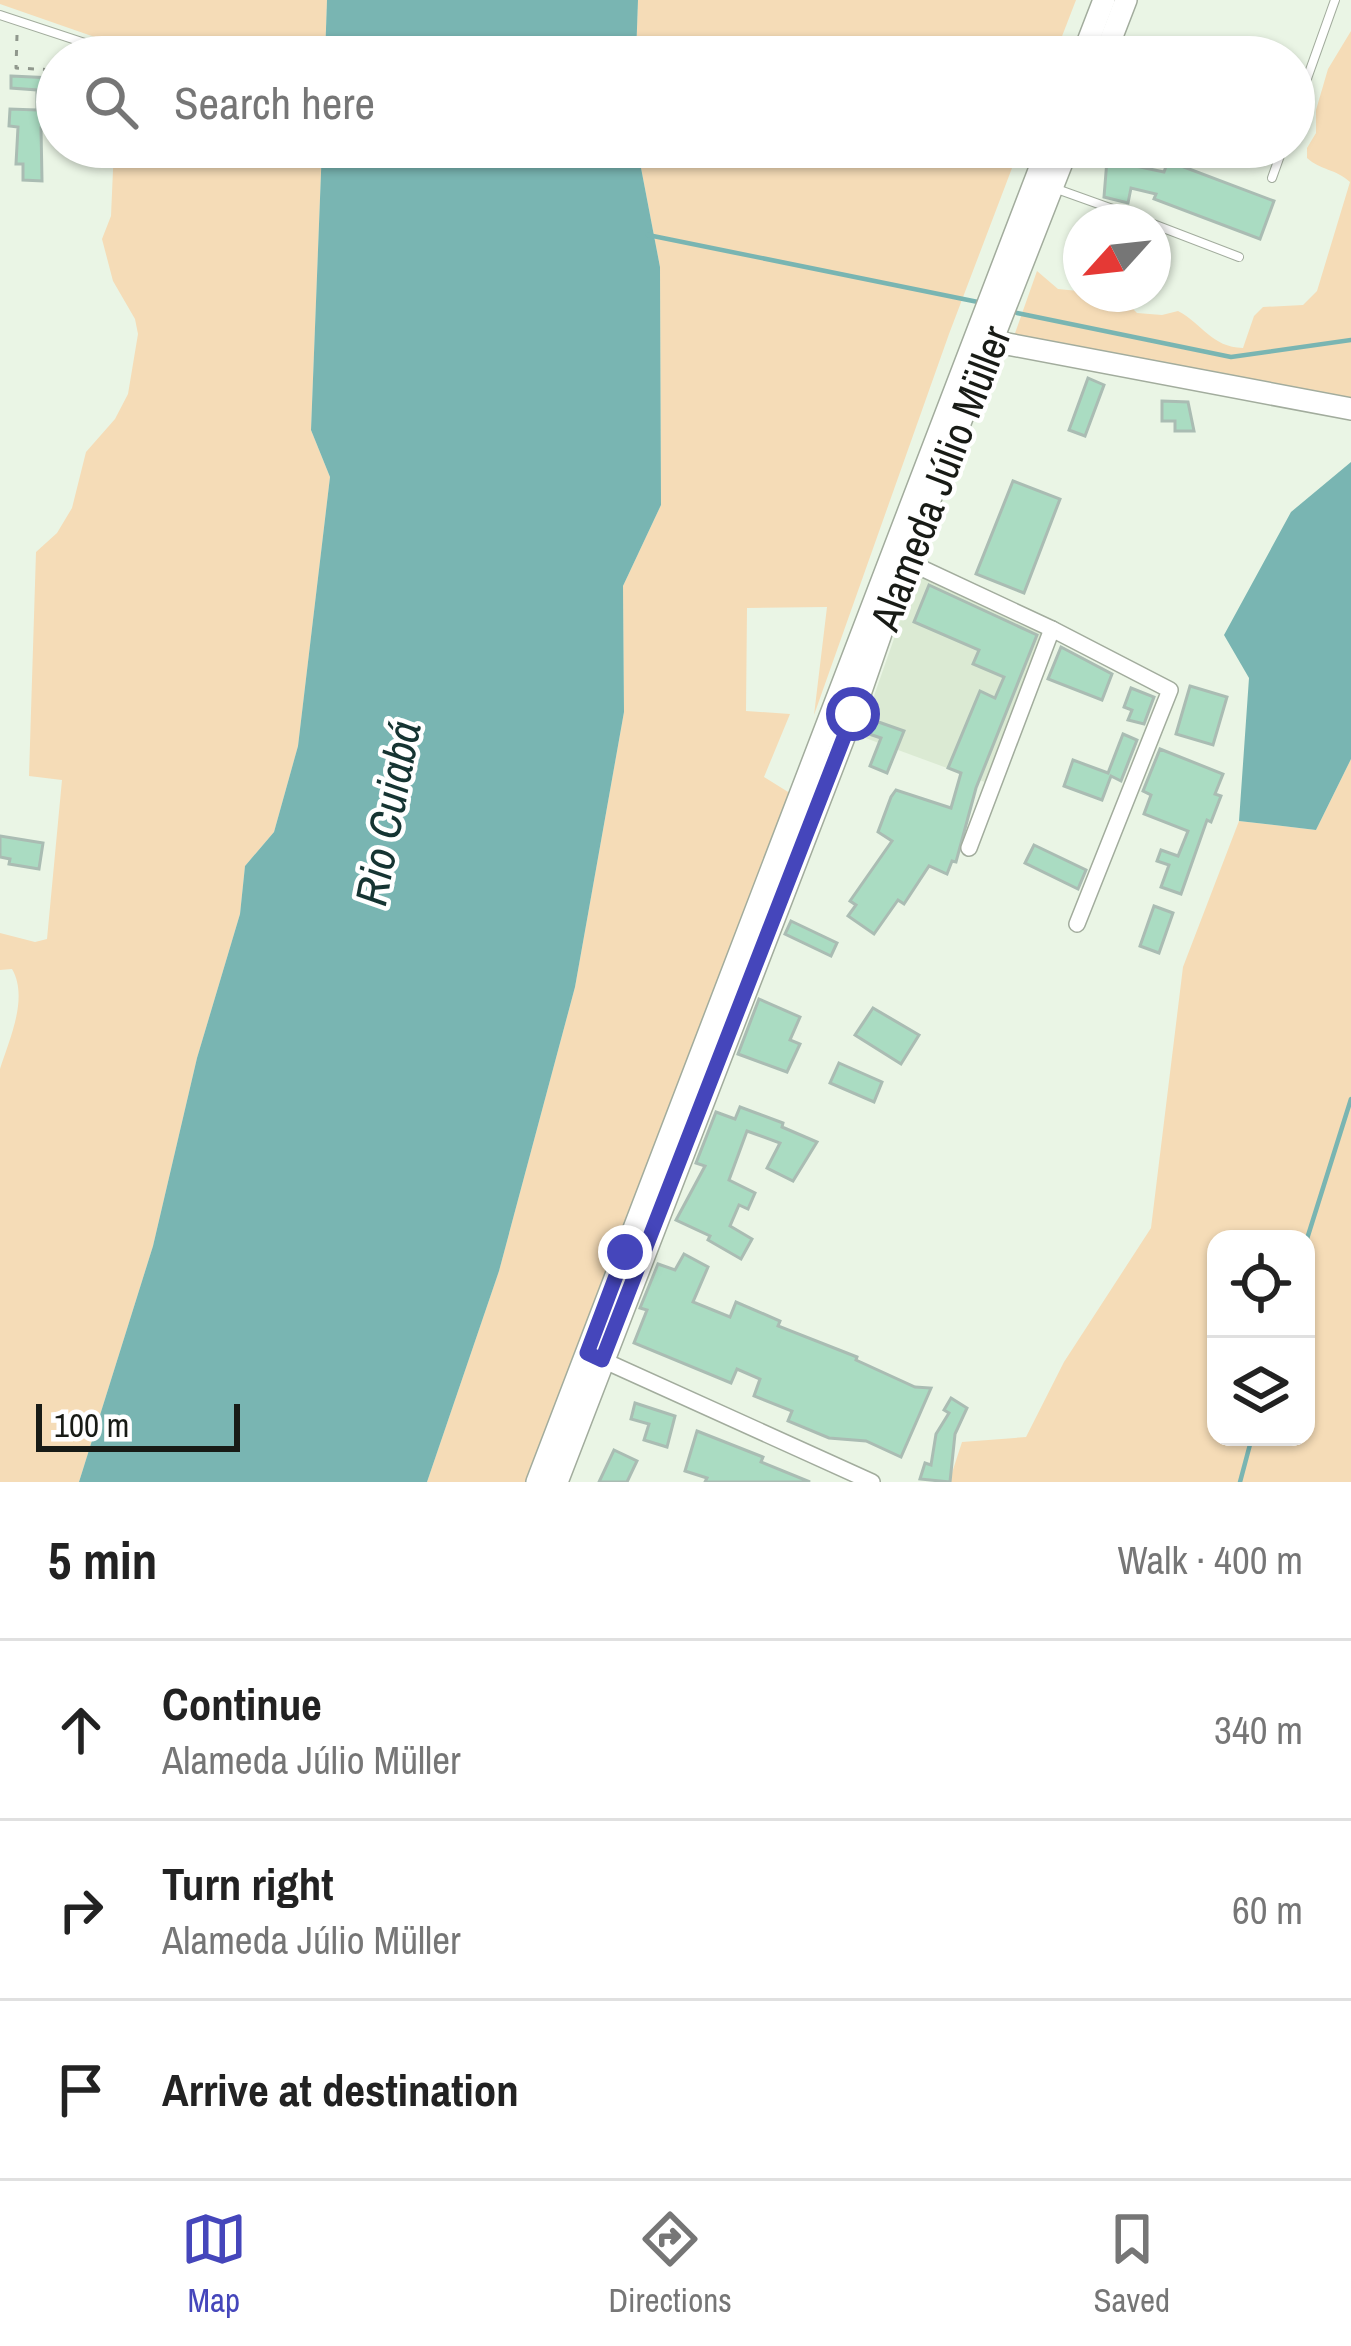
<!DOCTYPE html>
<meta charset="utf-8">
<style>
body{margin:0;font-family:"Archivo Narrow",sans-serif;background:#f6f6f6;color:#222}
.controls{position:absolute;right:36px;bottom:36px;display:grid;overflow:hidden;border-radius:24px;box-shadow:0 3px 9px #0004}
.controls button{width:108px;height:108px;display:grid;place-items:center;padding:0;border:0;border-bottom:3px solid #e0e0e0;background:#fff;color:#222;font:60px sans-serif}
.compass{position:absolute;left:1063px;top:204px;width:108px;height:108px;border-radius:50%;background:#fff;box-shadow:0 3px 9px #0004;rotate:243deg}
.scale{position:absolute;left:36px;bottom:30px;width:204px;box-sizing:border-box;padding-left:12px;border:6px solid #181b16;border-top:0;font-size:33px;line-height:42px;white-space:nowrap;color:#181b16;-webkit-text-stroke:9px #fff;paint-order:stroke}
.stop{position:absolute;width:36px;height:36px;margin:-27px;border:9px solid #4546bb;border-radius:50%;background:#fff}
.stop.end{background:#4546bb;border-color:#fff;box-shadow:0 3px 12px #0008}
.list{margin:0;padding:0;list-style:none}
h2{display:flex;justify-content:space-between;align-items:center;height:156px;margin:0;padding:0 48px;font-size:51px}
h2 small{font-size:39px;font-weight:400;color:#767676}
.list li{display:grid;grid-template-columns:78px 1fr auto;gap:36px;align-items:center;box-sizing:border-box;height:180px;padding:0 48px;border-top:3px solid #e0e0e0}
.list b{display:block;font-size:45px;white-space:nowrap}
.list p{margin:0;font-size:39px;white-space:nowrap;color:#767676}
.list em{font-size:39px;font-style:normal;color:#767676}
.icon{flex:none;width:66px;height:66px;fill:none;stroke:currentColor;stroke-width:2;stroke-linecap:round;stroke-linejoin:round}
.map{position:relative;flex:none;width:1351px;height:1482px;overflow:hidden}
.search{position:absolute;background:#fff;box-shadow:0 3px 9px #0004;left:36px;right:36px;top:36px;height:132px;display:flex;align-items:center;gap:30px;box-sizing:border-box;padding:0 42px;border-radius:66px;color:#767676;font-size:45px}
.sheet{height:696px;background:#fff}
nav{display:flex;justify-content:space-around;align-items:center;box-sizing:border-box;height:168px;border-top:3px solid #e0e0e0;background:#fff;font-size:33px;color:#767676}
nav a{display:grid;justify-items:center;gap:6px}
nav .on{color:#4546bb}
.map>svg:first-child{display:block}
.built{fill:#dbead3}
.green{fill:#f5dcb7;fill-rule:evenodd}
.water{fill:#79b5b2}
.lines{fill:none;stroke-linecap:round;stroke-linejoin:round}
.stream{stroke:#79b5b2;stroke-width:4.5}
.building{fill:#aadcc2;stroke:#aabcb3;stroke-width:3}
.lane-casing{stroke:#a2ac9d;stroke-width:10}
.street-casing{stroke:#a2ac9d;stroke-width:18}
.secondary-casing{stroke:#a2ac9d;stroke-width:24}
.path{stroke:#90988d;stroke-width:3;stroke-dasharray:6 9;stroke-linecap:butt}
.lane{stroke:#fff;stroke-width:8}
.street{stroke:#fff;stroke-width:15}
.secondary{stroke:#fff;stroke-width:21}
.route{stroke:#4546bb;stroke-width:15}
.labels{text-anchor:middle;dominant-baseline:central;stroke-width:9;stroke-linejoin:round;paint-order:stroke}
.street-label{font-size:42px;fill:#181b16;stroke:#fff}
.water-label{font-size:45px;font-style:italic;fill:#153432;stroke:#fff}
</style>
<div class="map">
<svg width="1351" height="1482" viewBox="0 0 1351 1482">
<rect width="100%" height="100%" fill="#eaf5e5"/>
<polygon class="built" points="918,570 1046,630 985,782 860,736"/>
<g class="green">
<polygon points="0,0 327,0 325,57 112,57 109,42 0,4"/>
<polygon points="638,0 1076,0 1054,57 636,57"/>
<path d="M1351 31V399L1013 339 1037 271 1058 289 1119 295 1137 313 1162 315 1178 311C1203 324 1211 347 1243 348L1254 316 1263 307 1303 305 1317 291 1350 182C1336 169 1320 170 1307 158V148L1316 133V110L1328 69Z"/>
<path d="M114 147H322L311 430 330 477 298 746 274 832 245 866 240 914 197 1058 153 1246 79 1482H0V1069C9 1040 29 998 12 969L0 970V933L35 942 47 939 62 780 29 776 36 552 57 533 72 508 86 452 115 419 128 394 138 334 135 319 113 281 102 239 111 216Z"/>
<polygon points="637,147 1020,147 949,334 814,715 827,607 747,608 746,711 790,714 764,777 793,795 530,1482 427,1482 499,1271 575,987 624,712 623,586 661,505 660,267"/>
<path d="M1351 759V1482H949L962 1442 1026 1437 1064 1362 1151 1228 1183 967 1239 821 1316 830ZM1216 1239H1306V1437H1216Z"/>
</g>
<g class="water">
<polygon points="327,0 638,0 636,57 325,57"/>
<polygon points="322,147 637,147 660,267 661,505 623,586 624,712 575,987 499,1271 427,1482 79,1482 153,1246 197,1058 240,914 245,866 274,832 298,746 330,477 311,430"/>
<polygon points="1351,462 1351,759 1316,830 1239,821 1249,678 1224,635 1291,512"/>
</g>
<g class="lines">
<g class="stream">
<polyline points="648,235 978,302"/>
<polyline points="1017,313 1231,357 1351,340"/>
<polyline points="1306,1242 1351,1099"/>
<polyline points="1240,1482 1252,1437"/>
</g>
</g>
<g class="building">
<polygon points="11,76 53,78 53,88 57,88 55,128 41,128 42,181 23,180 23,164 16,164 18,127 9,126 10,109 37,110 37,90 11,88"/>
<polygon points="1107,160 1164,172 1168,161 1274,201 1260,239 1154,199 1156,194 1131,188 1128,203 1104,197"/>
<polygon points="1088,378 1104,385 1085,436 1069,430"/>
<polygon points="1162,401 1188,402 1194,431 1175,431 1175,421 1162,421"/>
<polygon points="1013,481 1060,499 1024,593 976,574"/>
<polygon points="929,585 1037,635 976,788 956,862 952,861 947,874 929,866 904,904 898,900 874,934 848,916 856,905 850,901 892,841 878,832 891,797 896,790 951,808 961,773 948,768 980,691 995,698 1004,677 973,664 979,650 914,622"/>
<polygon points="1061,647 1112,674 1102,700 1048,679"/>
<polygon points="1190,686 1227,697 1213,745 1176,734"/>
<polygon points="1131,688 1154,697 1144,724 1128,720 1132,710 1124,707"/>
<polygon points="870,719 904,731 887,773 870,766 881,738 866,733"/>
<polygon points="1123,734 1137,740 1121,781 1111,776 1102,800 1064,786 1073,760 1108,773"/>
<polygon points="1160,749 1223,774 1215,794 1221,796 1211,822 1207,820 1181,894 1161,887 1169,865 1157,861 1161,850 1178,856 1188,831 1144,814 1151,795 1143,791"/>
<polygon points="0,836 43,843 39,869 9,864 10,859 0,857"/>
<polygon points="1034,845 1086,870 1078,889 1025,863"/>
<polygon points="1154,906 1173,913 1159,953 1140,946"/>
<polygon points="791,921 837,943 831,956 785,934"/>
<polygon points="759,999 800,1017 790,1040 800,1044 787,1072 738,1054"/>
<polygon points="873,1008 919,1035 901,1064 855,1035"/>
<polygon points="839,1063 882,1082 874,1102 830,1083"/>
<polygon points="740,1107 783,1123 782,1127 817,1142 793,1181 767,1168 780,1143 747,1131 729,1180 755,1193 748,1209 739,1205 730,1226 752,1239 741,1259 708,1240 710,1236 676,1220 705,1166 696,1163 716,1112 735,1119"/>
<polygon points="684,1254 708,1267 693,1302 730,1317 736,1302 780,1321 778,1326 857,1357 856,1360 915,1387 931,1388 901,1457 866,1441 829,1438 788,1421 792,1411 754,1396 760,1379 737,1369 731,1383 634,1343 647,1310 640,1308 658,1264 675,1270"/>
<polygon points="951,1398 967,1408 955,1434 950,1482 920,1479 925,1463 931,1465 936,1434 949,1413 944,1410"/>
<polygon points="635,1403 675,1416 667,1447 644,1440 649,1424 631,1419"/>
<polygon points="697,1431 763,1457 761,1462 810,1482 705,1482 707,1478 685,1471"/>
<polygon points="614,1450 637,1461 627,1482 599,1482"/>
</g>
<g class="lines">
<g class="lane-casing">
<g id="lane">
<polyline points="0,15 100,48 99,57"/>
<polyline points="1294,115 1335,0"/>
<polyline points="1272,178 1283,147"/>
<polyline points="1054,188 1149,222"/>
<polyline points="1153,224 1239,257"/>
</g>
</g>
<g class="street-casing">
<g id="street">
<polyline points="900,558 1052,629 1170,690 1077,924"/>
<polyline points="969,848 1052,629"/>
<polyline points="596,1357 872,1482"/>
</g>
</g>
<g class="secondary-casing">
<g id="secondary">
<polyline points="1082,57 1104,0"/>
<polyline points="1104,57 1126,0"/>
<polyline points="981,339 1351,409"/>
<polyline points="537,1482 1048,147"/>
<polyline points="557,1482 853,714 906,561 1068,147"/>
</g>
</g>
<polyline class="path" points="17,35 16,68 56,70 57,87"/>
<use href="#lane" class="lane"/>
<use href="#street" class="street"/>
<use href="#secondary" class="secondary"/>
</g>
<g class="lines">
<polyline class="route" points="625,1252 587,1353 602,1360 853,714"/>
</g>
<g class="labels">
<g class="street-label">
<text transform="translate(940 478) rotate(-69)">Alameda Júlio Müller</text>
</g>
<g class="water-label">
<text transform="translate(387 813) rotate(-79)">Rio Cuiabá</text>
</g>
</g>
</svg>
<div class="controls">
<button><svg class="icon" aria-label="locate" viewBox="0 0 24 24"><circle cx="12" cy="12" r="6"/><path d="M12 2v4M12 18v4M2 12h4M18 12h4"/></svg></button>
<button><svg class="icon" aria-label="layers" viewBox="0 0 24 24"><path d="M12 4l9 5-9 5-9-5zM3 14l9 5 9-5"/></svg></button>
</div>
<svg class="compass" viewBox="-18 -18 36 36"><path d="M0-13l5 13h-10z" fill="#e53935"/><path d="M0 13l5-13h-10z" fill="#767676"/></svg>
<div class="scale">100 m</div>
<div class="stop" style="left:853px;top:714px"></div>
<div class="stop end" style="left:625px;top:1252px"></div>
<div class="search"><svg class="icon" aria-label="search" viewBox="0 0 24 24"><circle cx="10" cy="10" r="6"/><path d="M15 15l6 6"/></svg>Search here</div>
</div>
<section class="sheet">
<h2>5 min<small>Walk · 400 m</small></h2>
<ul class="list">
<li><svg class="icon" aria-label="ahead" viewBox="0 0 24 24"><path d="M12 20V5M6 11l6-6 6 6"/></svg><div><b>Continue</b><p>Alameda Júlio Müller</p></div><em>340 m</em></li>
<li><svg class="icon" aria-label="right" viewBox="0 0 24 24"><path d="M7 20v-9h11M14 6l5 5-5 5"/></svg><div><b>Turn right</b><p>Alameda Júlio Müller</p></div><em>60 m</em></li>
<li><svg class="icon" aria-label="arrive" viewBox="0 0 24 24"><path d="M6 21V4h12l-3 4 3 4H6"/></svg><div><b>Arrive at destination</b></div></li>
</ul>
</section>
<nav>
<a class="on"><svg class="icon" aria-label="map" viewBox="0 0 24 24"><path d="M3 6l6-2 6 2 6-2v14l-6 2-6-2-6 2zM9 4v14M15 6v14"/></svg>Map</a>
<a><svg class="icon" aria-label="directions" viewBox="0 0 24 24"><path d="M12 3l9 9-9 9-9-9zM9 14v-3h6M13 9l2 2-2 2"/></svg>Directions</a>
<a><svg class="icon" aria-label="saved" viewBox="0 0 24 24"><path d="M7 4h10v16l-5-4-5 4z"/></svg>Saved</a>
</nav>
